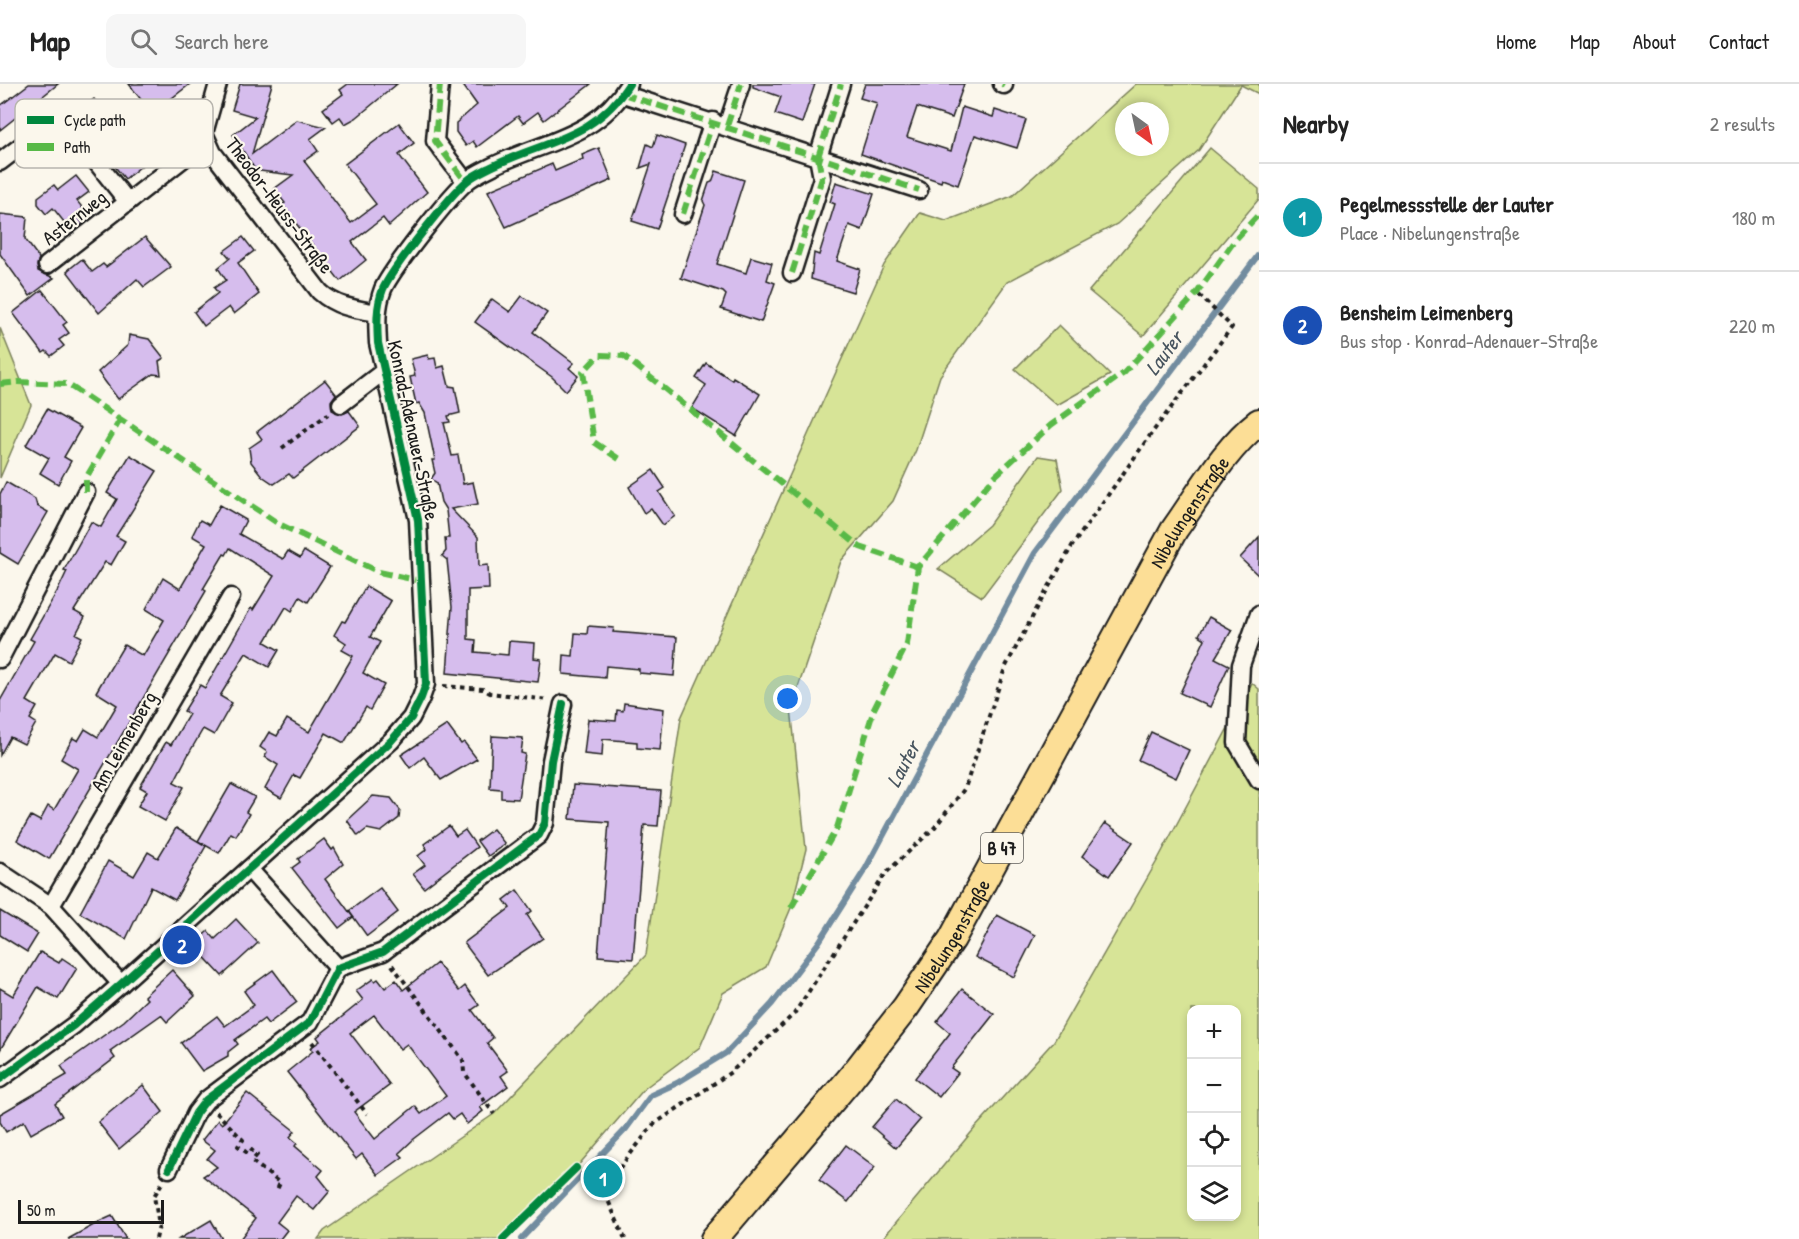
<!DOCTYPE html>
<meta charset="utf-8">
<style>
body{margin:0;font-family:"Patrick Hand",sans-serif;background:#f6f6f6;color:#222}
.controls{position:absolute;right:18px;bottom:18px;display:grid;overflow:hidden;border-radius:12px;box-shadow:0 3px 9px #0003}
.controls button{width:54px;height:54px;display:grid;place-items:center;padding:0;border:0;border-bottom:2px solid #e0e0e0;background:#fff;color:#222;font:30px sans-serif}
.compass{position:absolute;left:1115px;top:18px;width:54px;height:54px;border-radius:50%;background:#fff;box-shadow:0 3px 9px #0003;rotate:147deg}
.scale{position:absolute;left:18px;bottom:15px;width:146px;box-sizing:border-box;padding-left:6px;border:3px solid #1c1c1c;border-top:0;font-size:16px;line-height:21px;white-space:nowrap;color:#1c1c1c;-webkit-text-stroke:4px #fbf7ec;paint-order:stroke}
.you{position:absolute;left:788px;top:615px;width:21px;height:21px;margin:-15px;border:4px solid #fff;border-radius:50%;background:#1a73e8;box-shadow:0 0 0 9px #1a73e833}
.badge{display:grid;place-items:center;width:39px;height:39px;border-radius:50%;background:#ea580c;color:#fff;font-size:20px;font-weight:700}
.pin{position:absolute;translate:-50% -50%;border:3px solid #fff;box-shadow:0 2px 6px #0006}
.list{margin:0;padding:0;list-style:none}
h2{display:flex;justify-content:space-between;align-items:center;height:78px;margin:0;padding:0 24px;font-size:26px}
h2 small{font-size:20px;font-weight:400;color:#767676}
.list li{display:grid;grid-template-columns:39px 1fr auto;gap:18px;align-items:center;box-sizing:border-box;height:108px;padding:0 24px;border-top:2px solid #e0e0e0}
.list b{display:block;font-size:22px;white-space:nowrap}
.list p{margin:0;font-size:20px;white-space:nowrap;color:#767676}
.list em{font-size:20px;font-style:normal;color:#767676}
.icon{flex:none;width:33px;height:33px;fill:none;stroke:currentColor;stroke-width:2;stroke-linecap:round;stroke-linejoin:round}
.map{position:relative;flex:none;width:1259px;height:1155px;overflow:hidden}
header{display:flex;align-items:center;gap:36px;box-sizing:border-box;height:84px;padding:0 30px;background:#fff;border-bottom:2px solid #e0e0e0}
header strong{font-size:28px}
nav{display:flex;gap:33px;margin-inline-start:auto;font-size:21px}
.search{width:420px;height:54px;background:#f6f6f6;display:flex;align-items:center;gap:15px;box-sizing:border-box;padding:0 21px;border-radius:12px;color:#767676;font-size:22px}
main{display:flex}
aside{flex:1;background:#fff}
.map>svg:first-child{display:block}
.green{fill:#d7e497;stroke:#7a805a;stroke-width:1.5;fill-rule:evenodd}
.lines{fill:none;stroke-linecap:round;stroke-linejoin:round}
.stream{stroke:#728c9f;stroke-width:6}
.building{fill:#d6bded;stroke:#1c1c1c;stroke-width:1.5;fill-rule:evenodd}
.street-casing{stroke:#1c1c1c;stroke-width:21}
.primary-casing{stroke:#1c1c1c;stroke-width:30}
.path{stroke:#1c1c1c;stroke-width:4;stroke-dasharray:4.5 4.5;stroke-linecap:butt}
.street{stroke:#fbf7ec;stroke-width:16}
.primary{stroke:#fcde96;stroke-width:26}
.quiet{stroke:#58b947;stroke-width:6;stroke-dasharray:12 6;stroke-linecap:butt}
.cycleway-casing{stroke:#fbf7ec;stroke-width:11}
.cycleway{stroke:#00873e;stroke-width:8}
.labels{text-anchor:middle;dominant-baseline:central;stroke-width:4.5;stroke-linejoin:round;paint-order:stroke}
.shield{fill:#fbf7ec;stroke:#5f5e5a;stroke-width:1.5}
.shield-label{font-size:18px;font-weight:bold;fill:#1c1c1c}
.street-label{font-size:20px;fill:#1c1c1c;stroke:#fbf7ec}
.water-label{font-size:21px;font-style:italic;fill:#47545e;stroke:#fbf7ec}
.key{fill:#fbf7ec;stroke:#b8b5ae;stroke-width:1.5}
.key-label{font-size:16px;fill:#1c1c1c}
</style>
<header>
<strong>Map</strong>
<div class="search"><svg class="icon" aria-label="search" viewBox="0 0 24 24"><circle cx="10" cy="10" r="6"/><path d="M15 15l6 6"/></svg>Search here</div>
<nav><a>Home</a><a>Map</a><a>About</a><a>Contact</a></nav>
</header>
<main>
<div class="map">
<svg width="1259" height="1155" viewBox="0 0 1259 1155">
<rect width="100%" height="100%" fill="#fbf7ec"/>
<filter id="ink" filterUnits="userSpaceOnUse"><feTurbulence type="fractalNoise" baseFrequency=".0167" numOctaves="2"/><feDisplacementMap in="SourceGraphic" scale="12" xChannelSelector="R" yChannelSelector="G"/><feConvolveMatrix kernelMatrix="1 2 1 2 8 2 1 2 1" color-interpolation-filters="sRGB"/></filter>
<g filter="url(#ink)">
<g class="green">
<path d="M1136 0H1259V10L1241 1 1199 66 1117 140 1007 198 940 292 916 366 893 417 841 477 791 624 806 765 791 824 766 883 723 909 700 963 645 1004 576 1084 503 1155H318L324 1147 494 1030 646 871 681 634 884 181 920 129 946 137 1012 112ZM1124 27H1160V63H1124Z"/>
<polygon points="1210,64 1259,105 1259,115 1143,252 1089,207"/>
<polygon points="1059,241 1110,291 1057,321 1015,285"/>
<polygon points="0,244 31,321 0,394"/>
<polygon points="1038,372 1057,375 1063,405 982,513 938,485 989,441"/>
<path d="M1252 599 1259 605V1155H882L975 1044 1054 957 1157 777ZM1192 926H1236V1132H1192Z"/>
</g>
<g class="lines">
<polyline class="stream" points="521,1155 626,1045 651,1011 677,999 726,969 772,920 819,858 866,784 1035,469 1259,170"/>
</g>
<g class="building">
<polygon points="29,0 58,0 0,46 0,22"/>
<polygon points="129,0 190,0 167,18 199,27 198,32 158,65 160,67 125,95 73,31 94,15 104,28 100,31 126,65 159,39"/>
<polygon points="240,0 272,0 252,70 297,36 326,43 310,55 318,67 304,77 351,139 376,120 345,80 399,39 414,59 399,71 427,108 389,142 383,134 352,158 366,176 340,197 282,121 285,119 274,105 293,91 260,87 254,84 233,51 256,33 232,26"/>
<polygon points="348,0 397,0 356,34 345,40 340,33 333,38 323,25 343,10 340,6"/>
<polygon points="462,0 591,0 544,36 538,28 523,39 518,32 477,63 473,57 466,62 456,48 456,39 477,21"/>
<polygon points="753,0 815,0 802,39 775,30 781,13 753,3"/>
<polygon points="865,0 964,0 952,34 917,23 907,53 951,67 962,23 993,33 995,26 1026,36 1017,64 975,51 958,101 942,95 941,98 861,70 877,19 860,14"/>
<polygon points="657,51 685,61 657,145 632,137 651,80 640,84 647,60 653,63"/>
<polygon points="599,64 612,96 506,143 488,107 552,80 555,87 583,75 582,71"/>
<polygon points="716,87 744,96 717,180 746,189 751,173 772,179 767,196 775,199 761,238 721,225 726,211 723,208 681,194 705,121 703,117 709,99 712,98"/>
<polygon points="76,92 89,108 77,117 85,127 78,132 83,140 72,148 53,124 46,130 38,120 38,113 54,101 58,106"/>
<polygon points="836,98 874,110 862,146 849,141 837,177 860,185 853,208 811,195 814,169 819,171 835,120 830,118"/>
<polygon points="0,130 27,133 25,155 39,174 37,182 38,187 54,194 30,212 0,170"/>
<polygon points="145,153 171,183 144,203 137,195 99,229 67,187 82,175 92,188 103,180 106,183"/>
<polygon points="243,153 254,167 238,179 259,210 234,230 229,223 204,242 194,228 218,209 214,204 226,196 218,184 230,174 224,167"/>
<polygon points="42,206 67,238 63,241 69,249 59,256 64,262 51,272 46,267 43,269 13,229"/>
<polygon points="522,212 547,229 533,248 574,279 569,284 578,292 566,307 552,293 475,238 492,215 510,228"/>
<polygon points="129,251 149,255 164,274 159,277 161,291 153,290 118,315 98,288 128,261"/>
<polygon points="428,271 429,275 435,274 437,284 444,282 449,302 455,303 460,329 448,332 450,338 444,339 452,372 458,371 463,400 473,398 478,420 451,425 478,453 479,482 488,481 489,505 468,506 468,555 476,556 475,568 508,571 509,557 535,559 534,574 541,575 538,598 447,589 452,523 447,476 442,472 446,467 445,454 449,454 446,426 441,418 437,399 431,395 435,389 432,376 435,376 425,329 419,319 416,320 410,293 415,292 411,275"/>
<polygon points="706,279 732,296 733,293 760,310 736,352 692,324 706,301 696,294"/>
<polygon points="325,296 336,310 331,317 332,326 342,330 349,327 360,342 293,394 289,390 274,400 262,392 251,378 249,364 262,355 257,348"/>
<polygon points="47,325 81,344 64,373 71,377 58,400 40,389 49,374 26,361"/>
<polygon points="130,371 157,387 116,452 125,457 111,481 105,478 74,527 85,533 76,550 82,553 69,577 55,569 27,617 37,623 30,635 36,639 24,660 10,653 0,671 0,617 34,557 30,555 59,504 67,487 64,486 91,438 101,443 117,415 107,409"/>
<polygon points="653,386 665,404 659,408 675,432 663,441 651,424 644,429 629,403"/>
<polygon points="6,398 35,415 37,422 48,428 18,480 0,469 0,410"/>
<polygon points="220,421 246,436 239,450 283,475 288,467 300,474 304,467 330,483 308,518 300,513 292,527 286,523 265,558 279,566 269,583 246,569 220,612 232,619 214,651 203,645 188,671 174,698 184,703 165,737 138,722 147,707 140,703 166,658 171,661 189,630 184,627 200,601 205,604 251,524 253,526 274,492 230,464 226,471 224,470 203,505 206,507 49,775 17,756 31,732 40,737 48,722 54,726 78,685 61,675 73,654 78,657 85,645 98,653 117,621 96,608 124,561 143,572 164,536 146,525 163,494 180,505 206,460 192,452 200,436 209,441"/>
<polygon points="1259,453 1259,492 1240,474"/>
<polygon points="366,502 391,517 370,553 380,558 363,589 384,601 370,626 366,623 344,659 326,649 300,694 294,691 281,714 265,705 278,681 265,673 267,668 260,663 269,648 277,652 287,635 309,648 353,572 342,566 346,559 334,551 342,537 345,538"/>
<polygon points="1209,533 1232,546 1215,574 1229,581 1210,623 1180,609 1205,555 1199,551"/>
<polygon points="588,542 614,544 613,548 677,553 674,592 639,589 639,585 606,582 605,594 563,590 564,571 573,572 575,549 587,550"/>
<polygon points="624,619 664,625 660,666 637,664 637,658 603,655 602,672 584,670 588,635 616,637 617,626 623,627"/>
<polygon points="447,641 461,660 464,658 477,675 441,696 424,673 410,684 401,671"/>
<polygon points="1151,648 1189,666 1176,694 1138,676"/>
<polygon points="492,652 523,654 521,669 525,670 518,715 501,714 501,705 490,704"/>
<polygon points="231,700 255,713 246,728 249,730 236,752 231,749 219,769 198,757"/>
<polygon points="573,701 661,707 658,742 644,741 633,875 598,872 609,738 570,735"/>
<polygon points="373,712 391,714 400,726 399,734 381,748 367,745 358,752 347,736"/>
<polygon points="1105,739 1133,758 1109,792 1082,772"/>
<polygon points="449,742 456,752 465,746 477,763 424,804 413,790 425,781 418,772 427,765 424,760"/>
<polygon points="176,744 206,762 175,816 151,803 126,855 80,829 108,777 134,792 148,768 158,774"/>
<polygon points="493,745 505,760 488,772 477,757"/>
<polygon points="324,755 332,766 334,764 343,780 325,795 353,833 339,844 292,784 300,778 298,775"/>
<polygon points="380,804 398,828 367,852 349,827"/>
<polygon points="517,806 532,827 527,831 543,854 488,891 464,859 510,824 504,816"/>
<polygon points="0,827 38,850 27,868 0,851"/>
<polygon points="997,831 1035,851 1014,893 975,873"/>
<polygon points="236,835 258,859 222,892 193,861 208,847 215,855"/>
<polygon points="40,868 59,879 62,874 77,884 58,915 38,903 0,966 0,904 13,912"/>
<path d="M437 879 459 907 465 902 479 921 472 926 493 954 487 959 508 987 501 992 508 1002 480 1023 483 1027 467 1040 460 1030 453 1035 448 1029 414 1055 399 1069 403 1073 378 1091 362 1070 356 1075 287 988 313 967 310 964 320 957 317 953 363 916 356 907 373 895 375 897 378 895 385 904 396 896 403 906ZM374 931 400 965 407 960 446 1012 421 1030 415 1022 375 1055 354 1028 390 1001 350 949Z"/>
<polygon points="172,886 195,912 167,938 161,931 110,967 115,974 55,1020 62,1032 31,1050 24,1037 6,1048 0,1038 0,1030 67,991 61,982 124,937 147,915 144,912"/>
<polygon points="273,886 297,918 268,940 264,935 235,956 238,960 228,968 228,972 202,987 181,959 217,932 225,942 254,921 244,907"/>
<polygon points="962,905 994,930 951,984 958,989 939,1013 915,994 950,949 937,938"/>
<polygon points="143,1001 163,1028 119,1065 98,1038"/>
<polygon points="247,1009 295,1047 290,1053 297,1059 295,1062 323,1086 318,1092 330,1107 314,1126 296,1112 277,1138 287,1146 280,1155 240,1155 256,1134 203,1092 217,1083 207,1075 215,1066 202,1056 218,1036 222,1040"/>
<polygon points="896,1015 920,1036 896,1064 872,1043"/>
<polygon points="846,1061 875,1083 848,1118 819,1096"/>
<polygon points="112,1132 126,1155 68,1155 101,1137"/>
<polygon points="211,1136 222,1155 179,1155"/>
</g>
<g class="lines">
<g class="street-casing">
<g id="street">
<path d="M218 0 204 49 213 69 320 208C337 223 355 225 377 229"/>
<polyline points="440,0 435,57 466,98"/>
<polyline points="1002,0 1004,1"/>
<polyline points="623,10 919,106"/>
<polyline points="727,42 741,0"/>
<polyline points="818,73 841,0"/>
<polyline points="0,78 60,32 128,118"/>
<polyline points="683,130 713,37"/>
<polyline points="47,181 206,57"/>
<polyline points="792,189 822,94 818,73"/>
<polyline points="341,320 384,287"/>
<polyline points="1259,530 1241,581 1237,659 1259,696"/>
<polyline points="0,575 86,408"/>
<polyline points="249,785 338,884"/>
<polyline points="0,788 51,822 121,900"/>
<polyline points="51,822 231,513"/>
<path d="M0 995 74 941 121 900 391 657 411 634 421 614 426 600 425 577 418 436 378 259C377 241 376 223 383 205 392 185 450 111 467 97 474 91 483 87 491 83 543 57 595 55 629 0"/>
<polyline points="169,1085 196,1029 206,1016 310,938 338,884 383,868 539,751 545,739 551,677 563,620"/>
</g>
</g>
<g class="primary-casing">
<g id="primary">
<path id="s1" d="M714 1155 850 995 906 923 952 855 1174 446C1200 410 1224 365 1259 338"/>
</g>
</g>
<g class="path">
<polyline points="282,364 328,330"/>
<polyline points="443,602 483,605 490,609 548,616"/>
<polyline points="392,881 463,976 464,988 494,1030"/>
<polyline points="312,958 367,1030"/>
<polyline points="216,1028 243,1056 238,1062 246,1068 249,1064 257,1071 252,1077 280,1099 276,1108"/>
<polyline points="156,1155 159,1142 154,1112 162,1099"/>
<polyline points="503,1155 576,1084 603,1105"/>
<polyline points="625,1155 603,1105 653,1041 731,988 794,930 886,789 935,743 965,704 1005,584 1042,515 1072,462 1151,350 1232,243 1197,209"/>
</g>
<use href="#street" class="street"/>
<use href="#primary" class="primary"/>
<g class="quiet">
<polyline points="440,0 435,57 466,98"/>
<polyline points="1002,0 1004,1"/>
<polyline points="623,10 919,106"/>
<polyline points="727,42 741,0"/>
<polyline points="818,73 841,0"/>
<polyline points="683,130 713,37"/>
<polyline points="792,189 822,94 818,73"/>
<polyline points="0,300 18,298 67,300 279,440 379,488 421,497"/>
<polyline points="619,375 594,358 583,288 599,271 624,272 860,463 918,483"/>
<polyline points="86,408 86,394 120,336"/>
<polyline points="791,824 837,744 874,625 907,560 918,483 994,393 1051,341 1124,289 1197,209 1235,156 1259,130"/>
</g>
<g class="cycleway-casing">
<g id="cycleway">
<path d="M0 995 74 941 121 900 391 657 411 634 421 614 426 600 425 577 418 436 378 259C377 241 376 223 383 205 392 185 450 111 467 97 474 91 483 87 491 83 543 57 595 55 629 0"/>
<polyline points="169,1085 196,1029 206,1016 310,938 338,884 383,868 539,751 545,739 551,677 563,620"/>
<polyline points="503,1155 576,1084"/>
</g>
</g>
<use href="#cycleway" class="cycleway"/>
</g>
</g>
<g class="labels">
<rect class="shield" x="981" y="749" width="42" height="30" rx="4.5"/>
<g class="shield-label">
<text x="1002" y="764">B 47</text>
</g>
<g class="street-label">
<text transform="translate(280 121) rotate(53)">Theodor-Heuss-Straße</text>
<text transform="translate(74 133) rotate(-38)">Asternweg</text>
<text transform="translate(414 346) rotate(78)">Konrad-Adenauer-Straße</text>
<text stroke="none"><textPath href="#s1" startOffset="872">Nibelungenstraße</textPath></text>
<text transform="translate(123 657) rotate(-60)">Am Leimenberg</text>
<text stroke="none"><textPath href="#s1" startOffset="386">Nibelungenstraße</textPath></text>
</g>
<g class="water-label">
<text transform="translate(1164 269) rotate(-53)">Lauter</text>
<text transform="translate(903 680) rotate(-62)">Lauter</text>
</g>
</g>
<rect x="15" y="15" width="198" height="69" rx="9" class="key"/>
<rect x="27" y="32" width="27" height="8" fill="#00873e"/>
<rect x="27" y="59" width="27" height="8" fill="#58b947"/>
<g class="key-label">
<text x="64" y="42">Cycle path</text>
<text x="64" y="69">Path</text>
</g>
</svg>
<div class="controls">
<button>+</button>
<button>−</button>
<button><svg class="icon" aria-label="locate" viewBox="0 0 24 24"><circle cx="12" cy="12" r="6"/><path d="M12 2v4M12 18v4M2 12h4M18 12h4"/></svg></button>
<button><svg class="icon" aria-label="layers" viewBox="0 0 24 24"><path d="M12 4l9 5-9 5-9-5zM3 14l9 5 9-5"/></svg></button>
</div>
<svg class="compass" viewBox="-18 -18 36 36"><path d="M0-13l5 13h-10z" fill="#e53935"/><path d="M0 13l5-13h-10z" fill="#767676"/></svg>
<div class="scale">50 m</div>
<div class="you"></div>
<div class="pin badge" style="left:603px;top:1094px;background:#0f9aa8">1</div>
<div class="pin badge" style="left:182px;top:861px;background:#1a4fb4">2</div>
</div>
<aside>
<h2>Nearby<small>2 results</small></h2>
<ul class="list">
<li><span class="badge" style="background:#0f9aa8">1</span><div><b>Pegelmessstelle der Lauter</b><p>Place · Nibelungenstraße</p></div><em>180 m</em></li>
<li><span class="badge" style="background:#1a4fb4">2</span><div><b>Bensheim Leimenberg</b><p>Bus stop · Konrad-Adenauer-Straße</p></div><em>220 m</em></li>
</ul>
</aside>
</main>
